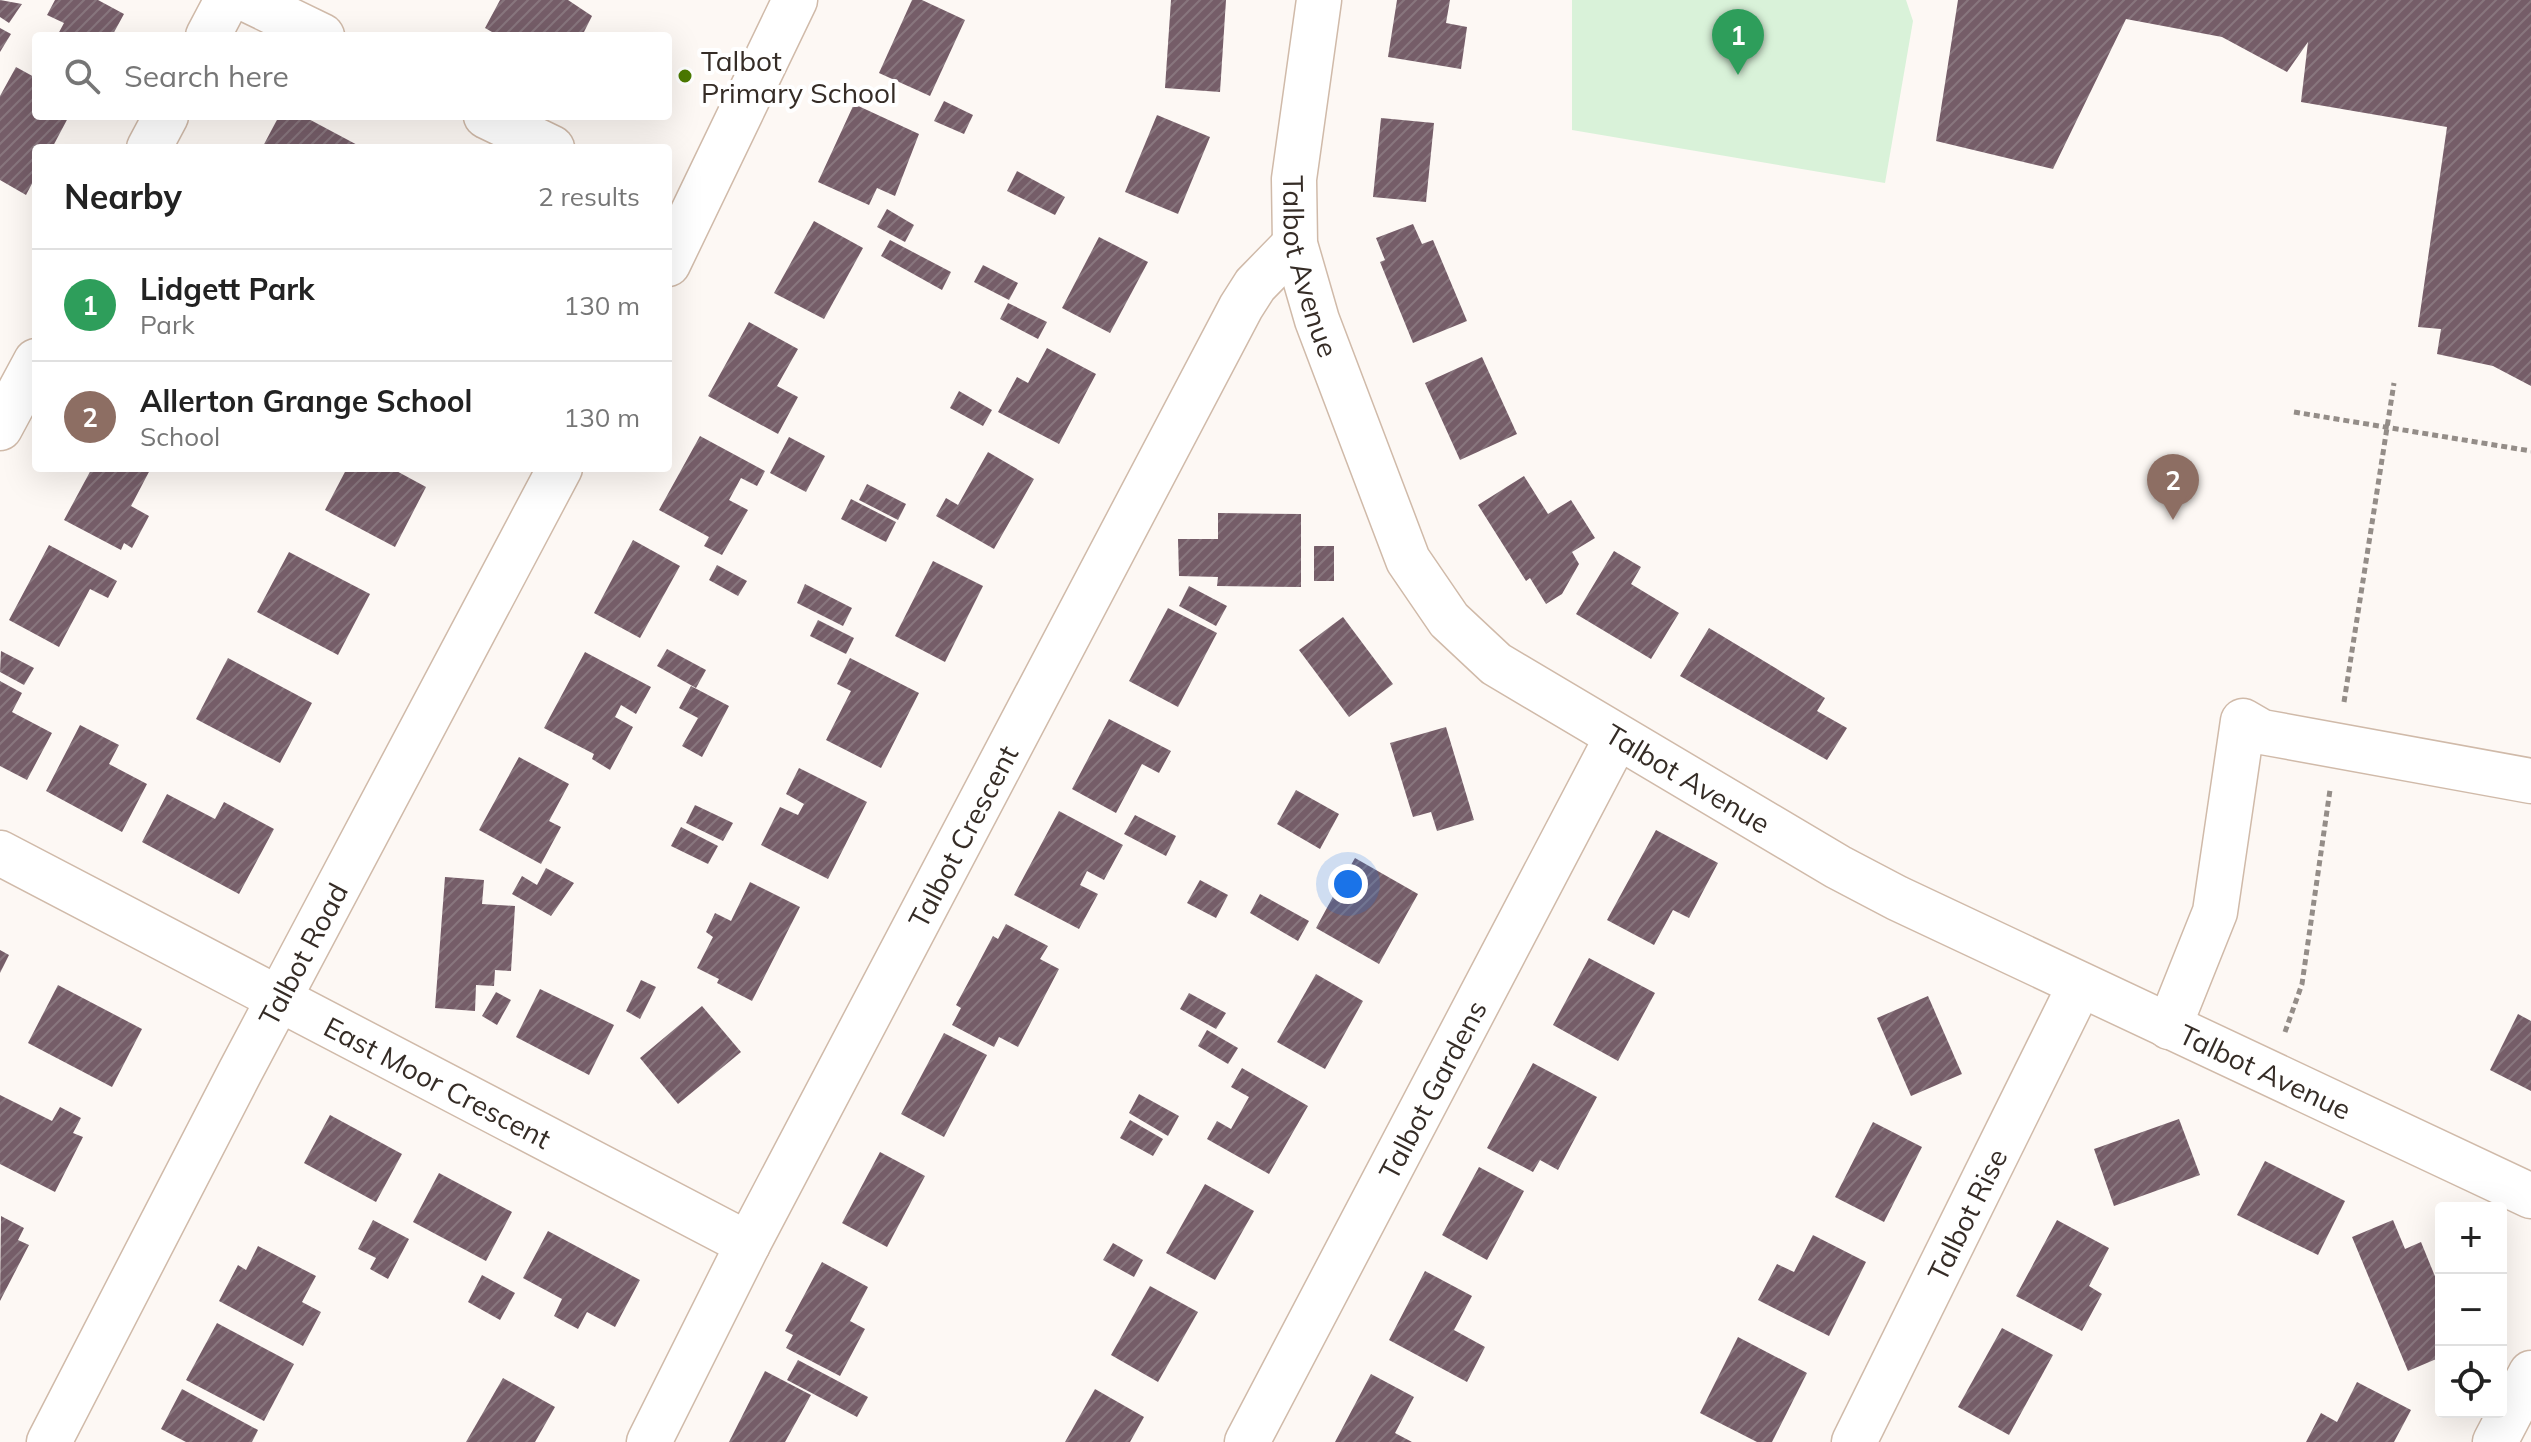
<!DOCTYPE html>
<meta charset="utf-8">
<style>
body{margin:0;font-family:Mulish,sans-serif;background:#f2f2f2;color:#222}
.controls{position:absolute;right:24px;bottom:24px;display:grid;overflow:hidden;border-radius:8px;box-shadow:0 8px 32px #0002}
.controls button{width:72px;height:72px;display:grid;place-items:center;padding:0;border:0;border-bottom:2px solid #e0e0e0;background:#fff;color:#222;font:40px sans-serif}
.you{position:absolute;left:1348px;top:884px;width:28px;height:28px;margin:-20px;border:6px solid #fff;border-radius:50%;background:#1a73e8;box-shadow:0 0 0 12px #1a73e833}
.badge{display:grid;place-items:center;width:52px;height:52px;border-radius:50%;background:#1a73e8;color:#fff;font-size:26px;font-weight:700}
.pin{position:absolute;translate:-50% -66px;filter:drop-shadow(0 2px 4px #0008)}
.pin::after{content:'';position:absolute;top:42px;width:28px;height:24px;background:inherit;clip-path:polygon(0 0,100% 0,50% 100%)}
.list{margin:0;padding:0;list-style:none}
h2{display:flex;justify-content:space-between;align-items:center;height:104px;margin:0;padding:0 32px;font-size:34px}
h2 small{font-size:26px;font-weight:400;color:#767676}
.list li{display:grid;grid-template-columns:52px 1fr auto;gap:24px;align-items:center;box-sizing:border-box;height:112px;padding:0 32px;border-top:2px solid #e0e0e0}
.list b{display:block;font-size:30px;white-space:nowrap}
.list p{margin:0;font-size:26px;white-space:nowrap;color:#767676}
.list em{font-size:26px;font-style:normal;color:#767676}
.icon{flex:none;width:44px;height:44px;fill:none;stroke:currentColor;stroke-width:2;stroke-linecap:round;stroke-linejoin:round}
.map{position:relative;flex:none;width:2531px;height:1442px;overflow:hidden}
.search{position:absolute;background:#fff;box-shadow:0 8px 32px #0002;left:32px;top:32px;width:640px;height:88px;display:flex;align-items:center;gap:20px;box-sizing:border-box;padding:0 28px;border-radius:8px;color:#767676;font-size:30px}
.panel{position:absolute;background:#fff;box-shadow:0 8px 32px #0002;left:32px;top:144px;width:640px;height:328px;border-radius:8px}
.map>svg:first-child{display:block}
.green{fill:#d9f2d9}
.building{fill:url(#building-hatch)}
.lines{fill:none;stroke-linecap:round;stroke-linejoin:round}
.minor-casing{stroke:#d0baa9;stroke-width:47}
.path{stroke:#948d88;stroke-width:5;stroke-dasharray:6 4;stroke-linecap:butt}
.minor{stroke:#fff;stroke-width:44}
.poi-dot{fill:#4c7a00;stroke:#fff;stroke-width:3}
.labels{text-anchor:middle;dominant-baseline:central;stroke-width:8;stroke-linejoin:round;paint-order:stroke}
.poi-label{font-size:28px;fill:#352c26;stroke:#fff;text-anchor:start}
.street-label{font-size:28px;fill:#352c26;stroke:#fff}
</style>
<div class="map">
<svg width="2531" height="1442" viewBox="0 0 2531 1442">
<defs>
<pattern id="building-hatch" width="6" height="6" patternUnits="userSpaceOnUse" patternTransform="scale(2)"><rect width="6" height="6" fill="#755d68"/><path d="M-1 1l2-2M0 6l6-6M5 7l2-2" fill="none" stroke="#88767e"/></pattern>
</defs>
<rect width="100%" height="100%" fill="#fdf8f4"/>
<polygon class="green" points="1572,0 1906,0 1913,21 1885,183 1572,130"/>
<g class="building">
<polygon points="0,0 22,4 9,23 0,17"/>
<polygon points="55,0 98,0 124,14 112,36 57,36 64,23 47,15"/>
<polygon points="500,0 568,0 592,16 582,36 554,33 499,36 485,28"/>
<polygon points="912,0 922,0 965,20 930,96 879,73"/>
<polygon points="1171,0 1226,0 1220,92 1165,88"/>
<polygon points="1397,0 1450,0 1446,23 1467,27 1461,69 1388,57"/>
<polygon points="1958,0 2531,0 2531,386 2493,366 2437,354 2441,329 2418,327 2447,127 2301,102 2308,42 2287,72 2222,37 2126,19 2053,169 1936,141"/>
<polygon points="0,28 11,34 0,52"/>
<polygon points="16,67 36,78 36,116 69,116 52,148 36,148 36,176 26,195 0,180 0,96"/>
<polygon points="944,101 973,115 964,134 934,121"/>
<polygon points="854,104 919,134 895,196 877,188 869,205 818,182"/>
<polygon points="1157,115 1210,137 1178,214 1125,192"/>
<polygon points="279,116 303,116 363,148 262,148"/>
<polygon points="1381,118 1434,123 1426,202 1373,197"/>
<polygon points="1017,171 1065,197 1055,215 1007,191"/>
<polygon points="887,209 914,225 905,242 877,227"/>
<polygon points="814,221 863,248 824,319 774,293"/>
<polygon points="1413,224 1422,244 1433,240 1467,321 1413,343 1380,262 1385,260 1376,238"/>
<polygon points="1099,237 1148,262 1110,333 1062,308"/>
<polygon points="890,240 951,272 942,290 881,256"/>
<polygon points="983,265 1018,283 1009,300 974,282"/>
<polygon points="1008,303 1047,322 1038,339 1000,319"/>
<polygon points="749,322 798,349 777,386 798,397 778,434 708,396"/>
<polygon points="1047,348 1096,374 1059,444 998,412 1017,377 1028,383"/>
<polygon points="1482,357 1517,434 1460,460 1425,383"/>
<polygon points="959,391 992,410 983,426 950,408"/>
<polygon points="700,436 765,471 757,486 741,478 729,500 748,510 722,555 704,546 709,537 659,510"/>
<polygon points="789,437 825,456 806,492 770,473"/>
<polygon points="988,452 1034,479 994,549 936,516 946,498 958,505"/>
<polygon points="92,468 151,468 131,506 149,516 132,548 124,543 121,550 64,520"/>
<polygon points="347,468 391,468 426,487 395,547 325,510"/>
<polygon points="1524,476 1548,514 1571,500 1595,538 1572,552 1579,564 1562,594 1546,604 1530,578 1526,581 1478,505"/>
<polygon points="867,484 906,504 898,520 859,500"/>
<polygon points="851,499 896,522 886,542 841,519"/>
<polygon points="1218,513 1301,514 1301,587 1217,586 1218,577 1179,576 1178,539 1218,539"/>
<polygon points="633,540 680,566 640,638 594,613"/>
<polygon points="49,545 117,581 108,598 90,589 59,647 9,620"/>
<rect x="1314" y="546" width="20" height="35"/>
<polygon points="1614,551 1641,567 1631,584 1679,613 1651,659 1576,614"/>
<polygon points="289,552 370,594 338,655 257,612"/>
<polygon points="933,561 983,586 945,662 895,636"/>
<polygon points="717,565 747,581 738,596 709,580"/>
<polygon points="805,584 852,608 843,626 797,603"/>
<polygon points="1189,586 1227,606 1216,626 1179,606"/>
<polygon points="1168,608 1217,633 1178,707 1129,681"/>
<polygon points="1343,617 1393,684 1349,717 1299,650"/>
<polygon points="818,620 854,638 846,654 810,636"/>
<polygon points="1709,628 1825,698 1817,711 1847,728 1827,760 1680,676"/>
<polygon points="667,649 706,670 696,688 657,666"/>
<polygon points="1,651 34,668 24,685 0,672"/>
<polygon points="585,652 651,687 636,714 621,705 615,717 633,727 610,770 592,759 594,754 544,728"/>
<polygon points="228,658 312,703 280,763 196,719"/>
<polygon points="850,658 919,693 881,768 826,740 851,691 837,684"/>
<polygon points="0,681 22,693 12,712 52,733 27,780 0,766"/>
<polygon points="691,686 729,706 702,757 682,746 698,718 679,708"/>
<polygon points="1109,719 1171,751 1159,773 1142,764 1116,813 1072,789"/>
<polygon points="80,725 119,745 109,764 147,784 122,832 46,791"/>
<polygon points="1446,727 1474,820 1437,831 1431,812 1413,817 1390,743"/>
<polygon points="519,757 569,784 549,821 561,827 541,864 479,830"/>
<polygon points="799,768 867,802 828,879 761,845 780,807 798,815 804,804 786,794"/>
<polygon points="1296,790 1339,814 1320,849 1277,824"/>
<polygon points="167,794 215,819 224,802 274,829 239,894 142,842"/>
<polygon points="695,805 733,823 723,841 686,823"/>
<polygon points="1059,811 1123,845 1104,880 1087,871 1080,885 1098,894 1079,929 1014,895"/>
<polygon points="1135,815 1176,836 1166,856 1124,834"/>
<polygon points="681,827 718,846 708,864 671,846"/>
<polygon points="1656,830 1718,863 1689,918 1673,910 1654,945 1607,920"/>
<polygon points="1355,858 1418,894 1379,964 1316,928 1335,893 1351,902 1356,893 1340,884"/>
<polygon points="546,868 574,883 551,916 512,894 522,876 537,885"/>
<polygon points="445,877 484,880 482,904 515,906 511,971 495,970 494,986 476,985 475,1011 435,1008"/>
<polygon points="1200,880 1228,895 1216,918 1187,903"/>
<polygon points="750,882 800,907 752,1001 717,983 719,979 697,968 713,937 706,932 715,913 731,921"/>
<polygon points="1260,894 1309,921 1298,941 1250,913"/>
<polygon points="1006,924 1048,946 1040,959 1059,969 1018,1047 999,1037 994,1047 952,1025 961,1008 956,1005 976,968 993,936 998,939"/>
<polygon points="0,950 9,955 0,973"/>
<polygon points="1589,958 1655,993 1618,1061 1553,1025"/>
<polygon points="1316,974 1363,1001 1325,1069 1277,1042"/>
<polygon points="641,980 656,987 640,1019 626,1011"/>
<polygon points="58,985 142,1029 112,1087 28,1043"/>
<polygon points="540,989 614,1025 589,1075 516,1037"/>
<polygon points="496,992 511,1000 497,1025 482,1016"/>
<polygon points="1189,993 1226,1013 1216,1029 1180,1009"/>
<polygon points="1928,996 1962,1074 1911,1096 1877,1018"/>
<polygon points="702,1006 741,1052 678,1104 640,1058"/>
<polygon points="2518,1014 2531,1021 2531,1091 2490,1070"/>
<polygon points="1207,1030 1238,1048 1228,1064 1198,1046"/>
<polygon points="944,1033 987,1055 944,1137 901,1114"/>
<polygon points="1533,1063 1597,1097 1558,1170 1540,1160 1533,1172 1487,1148"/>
<polygon points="1242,1068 1308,1106 1269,1174 1207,1139 1217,1121 1231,1129 1249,1097 1231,1087"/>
<polygon points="1139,1094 1179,1116 1168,1136 1129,1113"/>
<polygon points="0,1095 52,1121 60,1107 81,1118 73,1133 83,1137 55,1192 0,1164"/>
<polygon points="330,1115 402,1154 376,1202 304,1163"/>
<polygon points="2179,1119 2200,1175 2114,1206 2094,1149"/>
<polygon points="1130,1120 1163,1139 1153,1156 1120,1138"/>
<polygon points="1873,1122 1922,1147 1884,1222 1835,1197"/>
<polygon points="880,1152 925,1176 887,1247 842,1223"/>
<polygon points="2265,1161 2345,1201 2318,1255 2237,1215"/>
<polygon points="1479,1167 1524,1191 1487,1260 1442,1235"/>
<polygon points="439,1173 512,1212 486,1261 413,1222"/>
<polygon points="1205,1184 1254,1211 1215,1280 1166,1253"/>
<polygon points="1,1216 24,1228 18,1240 29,1245 0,1301"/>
<polygon points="373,1220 409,1239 388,1279 370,1269 376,1258 358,1249"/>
<polygon points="2057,1220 2109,1248 2089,1286 2102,1294 2082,1331 2016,1296"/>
<polygon points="2393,1220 2405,1249 2421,1242 2441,1291 2441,1357 2408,1371 2352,1237"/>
<polygon points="548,1231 640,1280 615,1327 587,1312 578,1329 554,1316 562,1299 523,1278"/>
<polygon points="1813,1235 1866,1262 1829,1336 1758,1300 1777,1264 1794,1272"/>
<polygon points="1113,1243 1143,1260 1134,1277 1103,1260"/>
<polygon points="258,1246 316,1276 302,1302 321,1312 303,1346 219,1301 238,1265 246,1270"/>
<polygon points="822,1262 868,1287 850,1321 865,1329 840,1376 786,1348 793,1335 785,1331"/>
<polygon points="1425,1271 1472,1296 1454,1330 1485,1347 1467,1382 1389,1340"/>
<polygon points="482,1275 515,1293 500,1320 468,1302"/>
<polygon points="1150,1286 1198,1312 1158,1382 1111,1355"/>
<polygon points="217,1323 294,1364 264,1421 186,1380"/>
<polygon points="2002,1328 2053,1355 2009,1435 1958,1407"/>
<polygon points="1738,1337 1807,1373 1772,1442 1757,1442 1700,1413"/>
<polygon points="798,1360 868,1397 857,1417 787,1380"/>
<polygon points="765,1371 811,1395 785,1442 729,1442"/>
<polygon points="1371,1374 1414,1397 1395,1433 1412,1442 1335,1442"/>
<polygon points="503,1378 555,1407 535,1442 466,1442"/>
<polygon points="2357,1382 2411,1410 2394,1442 2306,1442 2321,1413 2337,1422"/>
<polygon points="182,1389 258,1430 252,1442 186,1442 161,1429"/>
<polygon points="1095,1389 1144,1417 1130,1442 1065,1442"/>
</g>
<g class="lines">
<g class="minor-casing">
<g id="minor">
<polyline points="248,0 322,36"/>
<path id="s1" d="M1319 0 1294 179 1295 244 1317 320 1408 560 1449 620 1496 664 1838 867 1897 898 2531 1196"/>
<polyline points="208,36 227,0"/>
<polyline points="486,116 552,148"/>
<polyline points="149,148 166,116"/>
<polyline points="668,264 795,0"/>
<polyline points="0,428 36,361"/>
<path id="s2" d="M0 853 748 1244"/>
<polyline points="2169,1027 2215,912 2243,721 2262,732 2531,781"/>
<path id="s3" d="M49 1442 240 1072 560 468"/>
<path id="s4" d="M649 1442 748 1244 1241 307 1255 285 1295 244"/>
<path id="s5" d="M1247 1442 1617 737"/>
<path id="s6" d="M1854 1442 2080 985"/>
<polyline points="2495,1442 2531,1373"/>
</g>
</g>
<g class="path">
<polyline points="2294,412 2531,451"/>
<polyline points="2344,702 2394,383"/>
<polyline points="2285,1032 2302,984 2330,790"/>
</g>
<use href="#minor" class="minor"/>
</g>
<circle class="poi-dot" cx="685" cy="76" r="8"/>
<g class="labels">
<g class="poi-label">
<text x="701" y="60">Talbot<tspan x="701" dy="32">Primary School</tspan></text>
</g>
<g class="street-label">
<text stroke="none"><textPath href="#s1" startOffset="270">Talbot Avenue</textPath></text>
<text stroke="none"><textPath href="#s1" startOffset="942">Talbot Avenue</textPath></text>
<text stroke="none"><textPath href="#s4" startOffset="682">Talbot Crescent</textPath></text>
<text stroke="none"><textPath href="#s3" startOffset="550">Talbot Road</textPath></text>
<text stroke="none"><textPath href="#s1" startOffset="1590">Talbot Avenue</textPath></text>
<text stroke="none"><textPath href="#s2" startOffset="494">East Moor Crescent</textPath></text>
<text stroke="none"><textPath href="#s5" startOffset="398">Talbot Gardens</textPath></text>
<text stroke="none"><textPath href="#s6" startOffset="254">Talbot Rise</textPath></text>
</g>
</g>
</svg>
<div class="controls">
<button>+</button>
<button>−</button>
<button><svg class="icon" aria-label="locate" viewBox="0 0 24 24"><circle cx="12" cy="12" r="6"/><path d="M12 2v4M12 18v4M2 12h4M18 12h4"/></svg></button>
</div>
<div class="you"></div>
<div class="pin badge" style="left:1738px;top:75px;background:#2e9e5b">1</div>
<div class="pin badge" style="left:2173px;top:520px;background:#8d6e63">2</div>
<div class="search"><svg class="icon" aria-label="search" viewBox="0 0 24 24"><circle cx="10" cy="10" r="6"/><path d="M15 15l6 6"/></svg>Search here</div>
<section class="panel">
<h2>Nearby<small>2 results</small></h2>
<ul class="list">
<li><span class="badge" style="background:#2e9e5b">1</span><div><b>Lidgett Park</b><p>Park</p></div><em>130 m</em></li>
<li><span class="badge" style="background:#8d6e63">2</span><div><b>Allerton Grange School</b><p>School</p></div><em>130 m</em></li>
</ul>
</section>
</div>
